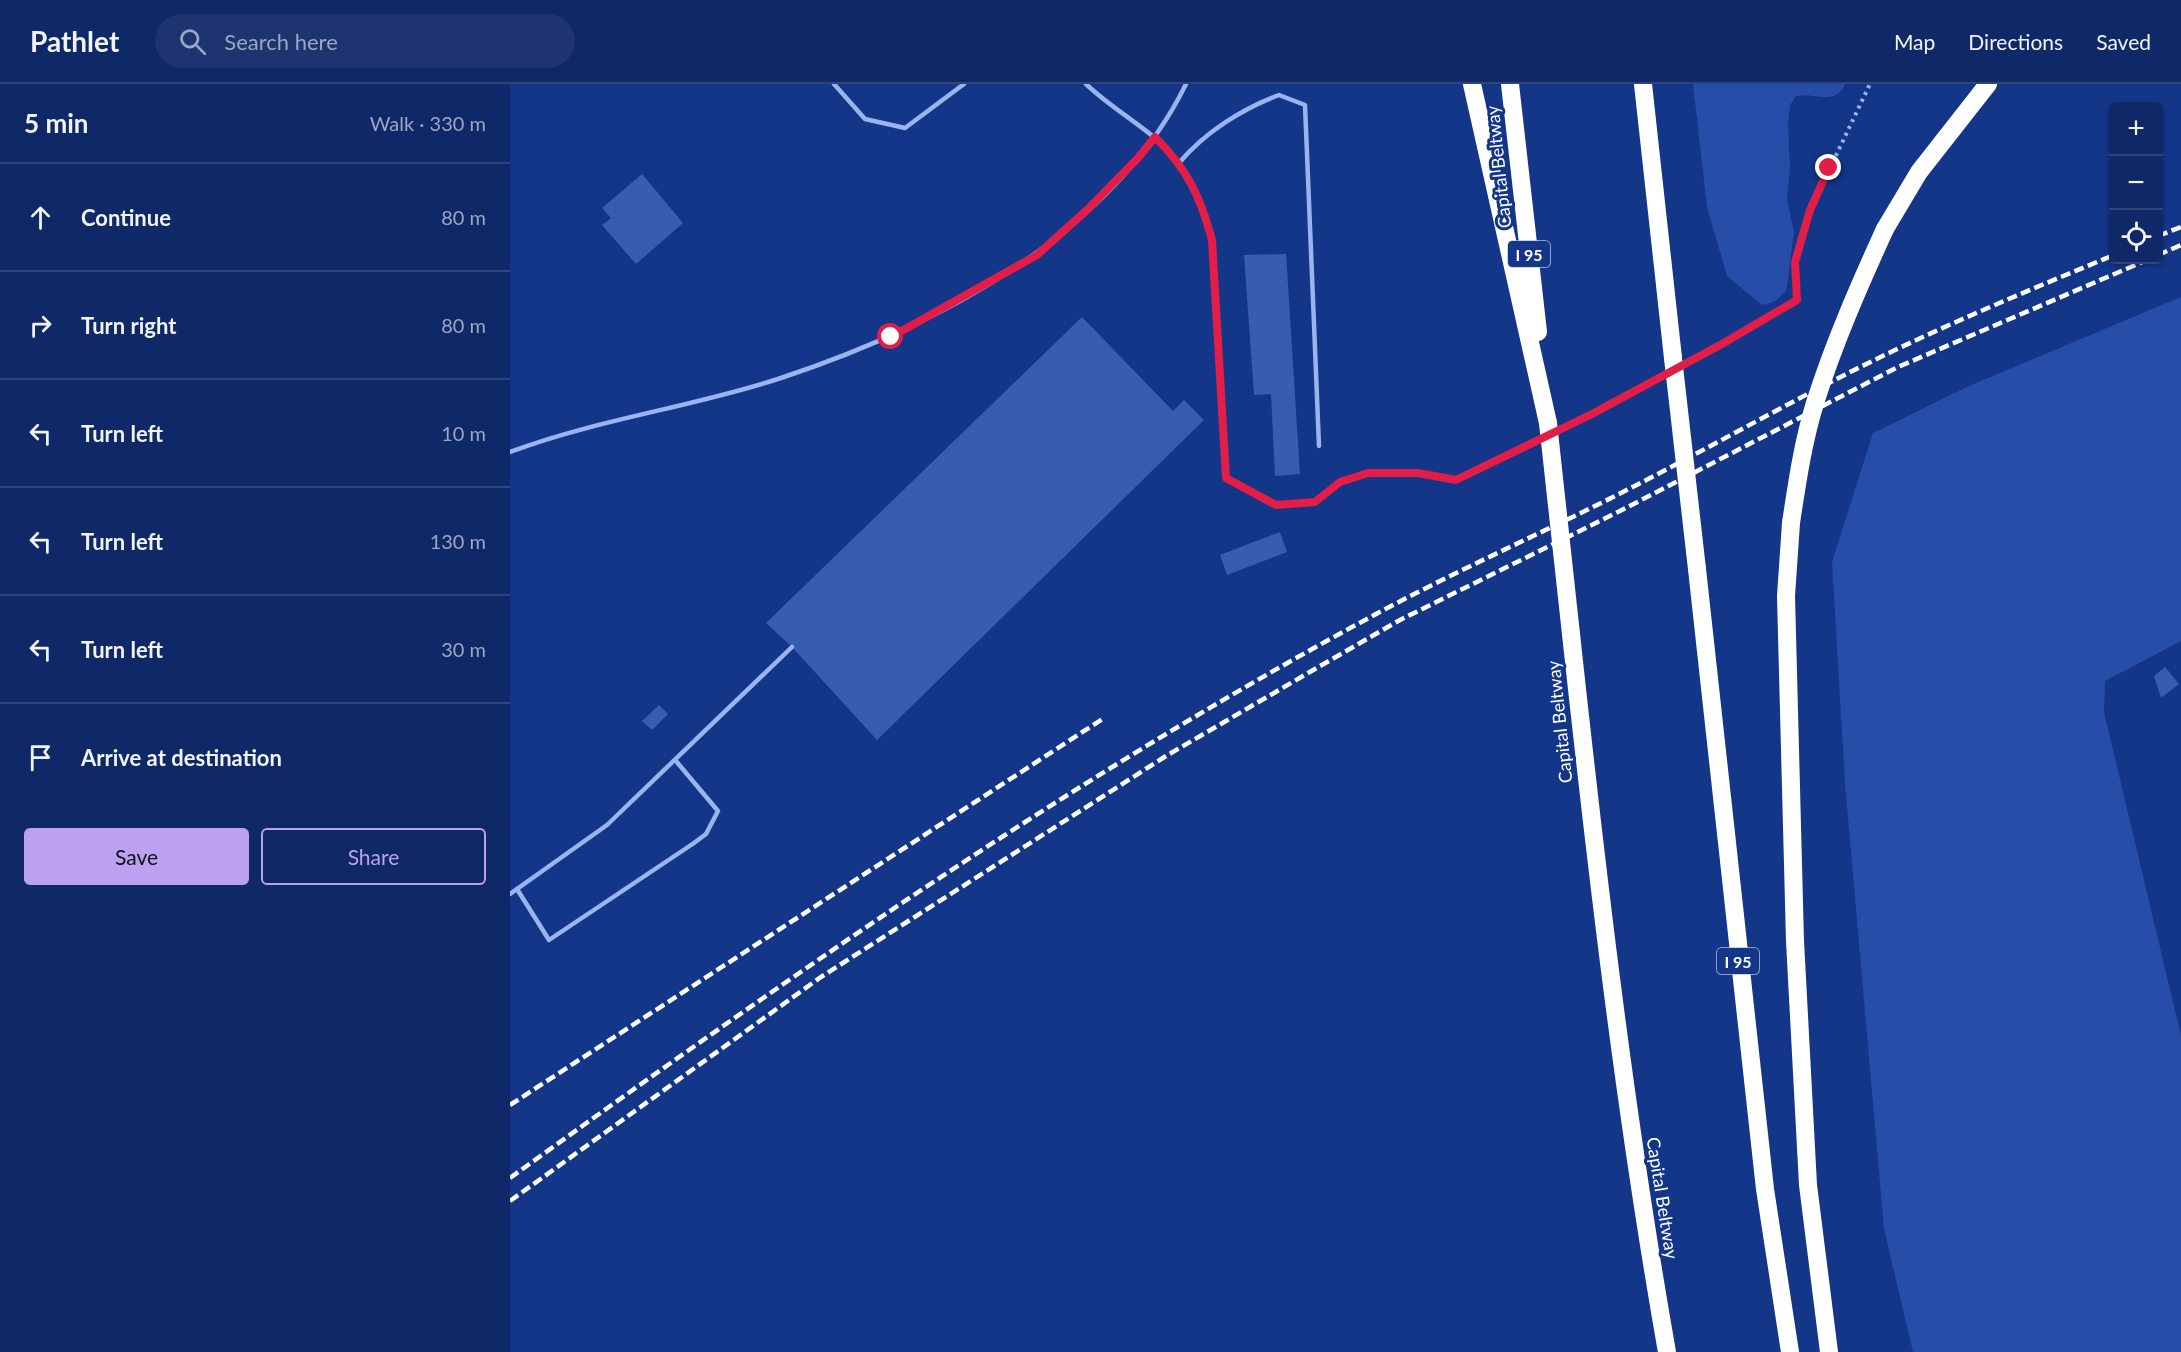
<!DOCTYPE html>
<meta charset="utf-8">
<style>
body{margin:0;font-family:Lato,sans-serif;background:#1d3470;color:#f1f3f6}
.controls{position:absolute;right:18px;top:18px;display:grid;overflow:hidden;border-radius:6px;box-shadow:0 2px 4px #0004}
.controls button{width:54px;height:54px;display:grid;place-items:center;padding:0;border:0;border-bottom:2px solid #2f447b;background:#0f2867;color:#f1f3f6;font:30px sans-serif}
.stop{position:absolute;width:18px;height:18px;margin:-14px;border:4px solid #e11d48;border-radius:50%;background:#fff}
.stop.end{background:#e11d48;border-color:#fff;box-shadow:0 2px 6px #0008}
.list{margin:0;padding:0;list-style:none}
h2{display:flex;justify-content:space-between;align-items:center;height:78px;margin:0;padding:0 24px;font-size:26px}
h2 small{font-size:20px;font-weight:400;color:#9ba6c0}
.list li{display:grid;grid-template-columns:39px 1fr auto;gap:18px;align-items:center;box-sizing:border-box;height:108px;padding:0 24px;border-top:2px solid #2f447b}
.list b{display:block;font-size:22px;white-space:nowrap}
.list em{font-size:20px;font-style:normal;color:#9ba6c0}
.actions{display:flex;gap:12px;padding:18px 24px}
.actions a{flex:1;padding:14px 0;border:2px solid #bca0f2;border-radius:6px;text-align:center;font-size:21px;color:#bca0f2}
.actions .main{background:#bca0f2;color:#111}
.icon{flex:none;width:33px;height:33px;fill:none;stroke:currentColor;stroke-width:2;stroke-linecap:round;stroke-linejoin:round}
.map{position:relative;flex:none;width:1671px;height:1268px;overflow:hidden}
header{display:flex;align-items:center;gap:36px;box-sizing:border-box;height:84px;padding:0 30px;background:#0f2867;border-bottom:2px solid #2f447b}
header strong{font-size:28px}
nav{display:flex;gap:33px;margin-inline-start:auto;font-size:21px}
.search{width:420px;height:54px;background:#1d3470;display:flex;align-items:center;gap:15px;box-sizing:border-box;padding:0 21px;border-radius:33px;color:#9ba6c0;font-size:22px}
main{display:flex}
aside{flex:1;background:#0f2867}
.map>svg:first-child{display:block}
.green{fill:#264ea8}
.building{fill:#375db1}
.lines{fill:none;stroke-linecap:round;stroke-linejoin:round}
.path{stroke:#9ab4f0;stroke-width:4;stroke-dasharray:3 4.5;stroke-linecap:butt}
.lane{stroke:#9ab4f0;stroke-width:4.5}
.highway{stroke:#fff;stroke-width:18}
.rail{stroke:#fff;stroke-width:4.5;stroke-dasharray:10 4.5;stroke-linecap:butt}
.highway-bridge{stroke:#fff;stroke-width:18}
.route{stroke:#e11d48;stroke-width:8}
.labels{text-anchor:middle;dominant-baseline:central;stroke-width:6;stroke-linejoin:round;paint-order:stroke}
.shield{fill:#143689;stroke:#b8c3dc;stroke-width:1.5}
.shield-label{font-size:16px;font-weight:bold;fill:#fff}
.street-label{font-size:18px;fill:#fff;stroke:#143689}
</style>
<header>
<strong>Pathlet</strong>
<div class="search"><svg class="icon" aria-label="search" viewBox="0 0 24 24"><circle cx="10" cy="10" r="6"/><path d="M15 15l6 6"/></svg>Search here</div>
<nav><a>Map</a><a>Directions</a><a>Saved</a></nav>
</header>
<main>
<aside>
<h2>5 min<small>Walk · 330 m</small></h2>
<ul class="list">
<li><svg class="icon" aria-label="ahead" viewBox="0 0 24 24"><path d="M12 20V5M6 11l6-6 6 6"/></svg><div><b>Continue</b></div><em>80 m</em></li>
<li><svg class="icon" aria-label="right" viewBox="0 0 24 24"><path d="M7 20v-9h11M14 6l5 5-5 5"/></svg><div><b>Turn right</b></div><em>80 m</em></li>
<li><svg class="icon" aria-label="left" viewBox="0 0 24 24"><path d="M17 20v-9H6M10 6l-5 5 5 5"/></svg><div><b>Turn left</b></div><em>10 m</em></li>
<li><svg class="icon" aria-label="left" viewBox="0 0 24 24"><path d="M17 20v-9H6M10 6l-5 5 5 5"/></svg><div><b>Turn left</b></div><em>130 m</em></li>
<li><svg class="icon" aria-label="left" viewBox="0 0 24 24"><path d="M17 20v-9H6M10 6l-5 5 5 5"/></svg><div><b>Turn left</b></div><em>30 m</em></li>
<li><svg class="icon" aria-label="arrive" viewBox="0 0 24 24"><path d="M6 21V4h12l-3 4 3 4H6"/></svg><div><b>Arrive at destination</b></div></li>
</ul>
<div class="actions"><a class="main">Save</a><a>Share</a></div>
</aside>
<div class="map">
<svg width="1671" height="1268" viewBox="0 0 1671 1268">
<rect width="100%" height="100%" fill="#143689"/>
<g class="green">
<path d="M1183 0H1335C1325 23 1305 8 1286 12L1280 21 1278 40 1280 83 1277 115 1284 148 1278 195 1276 207 1264 218 1252 221 1217 192 1197 123Z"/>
<polygon points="1671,213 1671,557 1595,597 1594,628 1671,952 1671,1268 1403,1268 1374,1145 1335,699 1322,478 1363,349 1459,302"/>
</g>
<g class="building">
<polygon points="132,90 173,139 126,180 92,141 101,134 92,124"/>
<polygon points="776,170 790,390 765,392 761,310 744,311 734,171"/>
<polygon points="572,233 663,327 674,316 694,336 367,656 282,563 256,539"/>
<polygon points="770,448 777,468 717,491 710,471"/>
<polygon points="1655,583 1669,600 1651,614 1644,592"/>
<polygon points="149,621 158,630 142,646 132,637"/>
</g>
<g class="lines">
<g class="path">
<polyline points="1185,275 1287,216 1285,178 1300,126 1360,0"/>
<polyline points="1060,340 1144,297"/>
<polyline points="728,401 766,421 795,420 805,418 830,398 858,389 908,389 946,396 1018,361"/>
</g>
<g class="lane">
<polyline points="324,0 355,35 395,44 454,0"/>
<path d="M576 0C597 20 622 35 645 54 677 81 691 116 701 156L715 394"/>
<path d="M669 79C695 48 732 25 769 11L795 21 809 362"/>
<path d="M0 368C88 335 183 323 271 294 425 243 602 151 676 0"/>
<polyline points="7,805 39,856 184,759 196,750 208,727 166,677"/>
<polyline points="0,810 97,741 282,563"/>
</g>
<g class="highway">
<polyline points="962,0 1038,339"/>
<polyline points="1000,0 1028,248"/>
<polyline points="1133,0 1163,274"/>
<polyline points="1375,145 1409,88 1478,0"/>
<polyline points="1281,439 1276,512 1285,857 1298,1101 1319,1268"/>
<polyline points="1187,485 1255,1105 1280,1268"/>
<path d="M1061 550C1087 790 1115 1030 1157 1268"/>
</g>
<g class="rail">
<polyline points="1648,152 1671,143"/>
<polyline points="1648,171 1671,161"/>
<polyline points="0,1021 594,634"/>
<path d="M0 1094C283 890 574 685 883 521 957 482 1034 448 1109 410 1200 364 1289 312 1381 268 1454 233 1529 202 1604 171"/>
<polyline points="0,1117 311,893 656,672 793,592 890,536 1110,427 1388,283 1637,176"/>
</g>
<g class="highway-bridge">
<polyline points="1163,274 1187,485"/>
<polyline points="1038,339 1061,550"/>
<path d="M1281 439C1287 399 1293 358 1305 319 1324 259 1349 202 1375 145"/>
</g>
</g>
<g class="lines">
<path class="route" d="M381 253 527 171 578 125 628 74 645 53C678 86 690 112 702 156L716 394 766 421 805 418 830 398 858 389H908L946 396 1082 330 1212 260 1287 216 1285 178 1300 126 1319 84"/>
</g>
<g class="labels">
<g class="shield">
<rect x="998" y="157" width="42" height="26" rx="4.5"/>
<rect x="1207" y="864" width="42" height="26" rx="4.5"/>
</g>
<g class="shield-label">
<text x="1019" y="170">I 95</text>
<text x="1228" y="877">I 95</text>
</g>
<g class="street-label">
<text transform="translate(988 83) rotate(-96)">Capital Beltway</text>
<text transform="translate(1049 638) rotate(-96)">Capital Beltway</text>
<text transform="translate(1153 1114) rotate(81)">Capital Beltway</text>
</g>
</g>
</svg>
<div class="controls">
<button>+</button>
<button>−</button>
<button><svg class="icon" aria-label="locate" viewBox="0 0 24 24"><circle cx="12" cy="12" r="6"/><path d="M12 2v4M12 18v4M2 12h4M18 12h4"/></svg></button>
</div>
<div class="stop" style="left:381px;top:253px"></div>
<div class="stop end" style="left:1319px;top:84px"></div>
</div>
</main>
